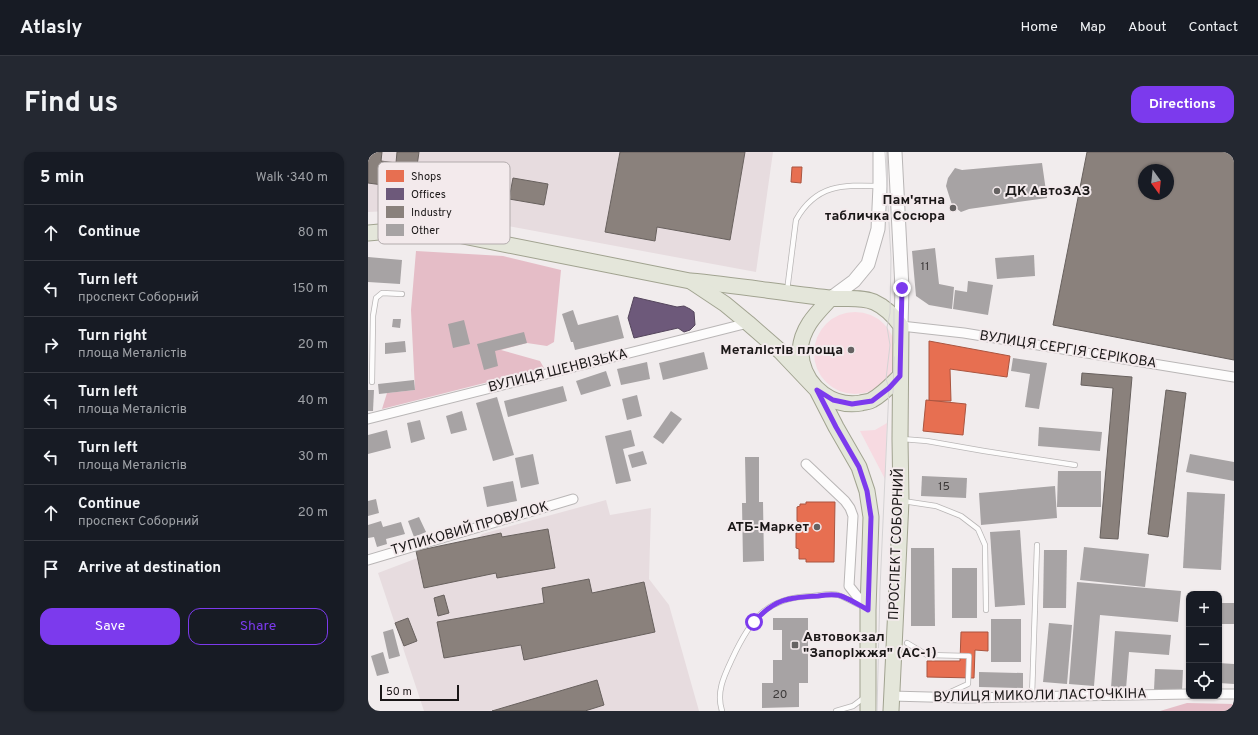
<!DOCTYPE html>
<meta charset="utf-8">
<style>
body{margin:0;font-family:Overpass,sans-serif;background:#242831;color:#f1f3f6}
.controls{position:absolute;right:12px;bottom:12px;display:grid;overflow:hidden;border-radius:8px;box-shadow:0 1px 3px #0004}
.controls button{width:36px;height:36px;display:grid;place-items:center;padding:0;border:0;border-bottom:1px solid #363941;background:#171b24;color:#f1f3f6;font:20px sans-serif}
.compass{position:absolute;left:770px;top:12px;width:36px;height:36px;border-radius:50%;background:#171b24;box-shadow:0 1px 3px #0004;rotate:165deg}
.scale{position:absolute;left:12px;bottom:10px;width:79px;box-sizing:border-box;padding-left:4px;border:2px solid #1a1717;border-top:0;font-size:11px;line-height:14px;white-space:nowrap;color:#1a1717;-webkit-text-stroke:3px #f3eaec;paint-order:stroke}
.stop{position:absolute;width:12px;height:12px;margin:-9px;border:3px solid #7c3aed;border-radius:50%;background:#fff}
.stop.end{background:#7c3aed;border-color:#fff;box-shadow:0 1px 4px #0008}
.list{margin:0;padding:0;list-style:none}
h2{display:flex;justify-content:space-between;align-items:center;height:52px;margin:0;padding:0 16px;font-size:17px}
h2 small{font-size:13px;font-weight:400;color:#9ea1a6}
.list li{display:grid;grid-template-columns:26px 1fr auto;gap:12px;align-items:center;box-sizing:border-box;height:56px;padding:0 16px;border-top:1px solid #363941}
.list b{display:block;font-size:15px;white-space:nowrap}
.list p{margin:0;font-size:13px;white-space:nowrap;color:#9ea1a6}
.list em{font-size:13px;font-style:normal;color:#9ea1a6}
.actions{display:flex;gap:8px;padding:12px 16px}
.actions a{flex:1;padding:9px 0;border:1px solid #7c3aed;border-radius:12px;text-align:center;font-size:14px;color:#7c3aed}
.actions .main{background:#7c3aed;color:#fff}
.icon{flex:none;width:22px;height:22px;fill:none;stroke:currentColor;stroke-width:2;stroke-linecap:round;stroke-linejoin:round}
.map{position:relative;flex:none;width:866px;height:559px;overflow:hidden;border-radius:12px}
header{display:flex;align-items:center;gap:24px;box-sizing:border-box;height:56px;padding:0 20px;background:#171b24;border-bottom:1px solid #363941}
header strong{font-size:19px}
nav{display:flex;gap:22px;margin-inline-start:auto;font-size:14px}
.intro{display:flex;align-items:center;justify-content:space-between;box-sizing:border-box;height:96px;padding:0 24px}
h1{margin:0;font-size:28px}
.button{padding:10px 18px;border-radius:12px;background:#7c3aed;color:#fff;font-size:14px;font-weight:700}
main{display:flex;gap:24px;padding:0 24px}
aside{flex:1;background:#171b24;border-radius:12px;box-shadow:0 1px 3px #0004}
.map>svg:first-child{display:block}
.built{fill:#e7dcdf}
.green{fill:#f7dae1}
.forest{fill:#e5bdc7}
.shops{fill:#e76f51;stroke:#aa5540}
.offices{fill:#6d597a;stroke:#54455c}
.industry{fill:#8a817c;stroke:#68615e;fill-rule:evenodd}
.building{fill:#a7a3a4}
.lines{fill:none;stroke-linecap:round;stroke-linejoin:round}
.lane-casing{stroke:#b9b6b6;stroke-width:6}
.street-casing{stroke:#b9b6b6;stroke-width:11}
.secondary-casing{stroke:#b9b6b6;stroke-width:15}
.primary-casing{stroke:#a1a390;stroke-width:17}
.lane{stroke:#fdfcfc;stroke-width:4.5}
.street{stroke:#fdfcfc;stroke-width:9}
.secondary{stroke:#fdfcfc;stroke-width:13}
.primary{stroke:#e4e6da;stroke-width:15}
.tram{stroke:#d5d3d4;stroke-width:1}
.route{stroke:#7c3aed;stroke-width:5}
.poi-dot{fill:#656262;stroke:#f3eaec;stroke-width:1.5}
.labels{text-anchor:middle;dominant-baseline:central;stroke-width:4;stroke-linejoin:round;paint-order:stroke}
.number-label{font-size:12px;fill:#3d3a3a}
.poi-label{font-size:14px;font-weight:bold;fill:#1a1717;stroke:#f3eaec;text-anchor:end}
.street-label{font-size:14px;fill:#1a1717;stroke:#f3eaec}
.key{fill:#f3eaec;stroke:#b2abac;stroke-width:1}
.key-label{font-size:11px;fill:#1a1717}
</style>
<header>
<strong>Atlasly</strong>
<nav><a>Home</a><a>Map</a><a>About</a><a>Contact</a></nav>
</header>
<div class="intro"><h1>Find us</h1><a class="button">Directions</a></div>
<main>
<aside>
<h2>5 min<small>Walk · 340 m</small></h2>
<ul class="list">
<li><svg class="icon" aria-label="ahead" viewBox="0 0 24 24"><path d="M12 20V5M6 11l6-6 6 6"/></svg><div><b>Continue</b></div><em>80 m</em></li>
<li><svg class="icon" aria-label="left" viewBox="0 0 24 24"><path d="M17 20v-9H6M10 6l-5 5 5 5"/></svg><div><b>Turn left</b><p>проспект Соборний</p></div><em>150 m</em></li>
<li><svg class="icon" aria-label="right" viewBox="0 0 24 24"><path d="M7 20v-9h11M14 6l5 5-5 5"/></svg><div><b>Turn right</b><p>площа Металістів</p></div><em>20 m</em></li>
<li><svg class="icon" aria-label="left" viewBox="0 0 24 24"><path d="M17 20v-9H6M10 6l-5 5 5 5"/></svg><div><b>Turn left</b><p>площа Металістів</p></div><em>40 m</em></li>
<li><svg class="icon" aria-label="left" viewBox="0 0 24 24"><path d="M17 20v-9H6M10 6l-5 5 5 5"/></svg><div><b>Turn left</b><p>площа Металістів</p></div><em>30 m</em></li>
<li><svg class="icon" aria-label="ahead" viewBox="0 0 24 24"><path d="M12 20V5M6 11l6-6 6 6"/></svg><div><b>Continue</b><p>проспект Соборний</p></div><em>20 m</em></li>
<li><svg class="icon" aria-label="arrive" viewBox="0 0 24 24"><path d="M6 21V4h12l-3 4 3 4H6"/></svg><div><b>Arrive at destination</b></div></li>
</ul>
<div class="actions"><a class="main">Save</a><a>Share</a></div>
</aside>
<div class="map">
<svg width="866" height="559" viewBox="0 0 866 559">
<rect width="100%" height="100%" fill="#f1eced"/>
<g class="built">
<polygon points="0,0 405,0 388,120 134,73 63,57 0,60"/>
<polygon points="238,348 242,363 283,356 281,427 301,453 331,559 56,559 10,421 60,402 106,390 114,382"/>
</g>
<g class="green">
<circle cx="487" cy="201" r="41"/>
<polygon points="519,271 517,327 492,279 507,278"/>
</g>
<g class="forest">
<polygon points="48,99 135,104 193,118 186,190 179,194 159,191 133,198 172,209 176,216 14,257 19,241 47,238 43,158"/>
<polygon points="819,551 866,552 866,559 792,559"/>
</g>
<g class="shops">
<polygon points="424,15 434,15 433,31 423,30"/>
<polygon points="561,189 642,204 639,225 582,217 583,249 561,249"/>
<polygon points="558,248 598,252 595,283 555,279"/>
<polygon points="438,350 467,350 466,410 438,410 438,407 431,407 431,397 428,396 428,381 431,380 431,370 429,369 429,355 432,354 432,352 438,352"/>
<polygon points="593,480 620,480 620,499 607,498 606,526 559,525 559,509 592,509"/>
</g>
<polygon class="offices" points="266,145 309,155 316,154 322,157 326,160 327,173 322,178 316,180 310,176 266,186 260,166"/>
<g class="industry">
<polygon points="0,0 14,0 13,9 28,11 29,0 51,0 49,14 70,17 66,40 0,31"/>
<polygon points="252,0 377,0 362,88 289,75 287,89 237,80"/>
<path d="M719 0H866V208L685 173ZM776 18H800V42H776Z"/>
<polygon points="145,26 180,32 176,53 141,47"/>
<polygon points="714,221 764,225 750,387 732,386 745,236 713,233"/>
<polygon points="798,238 818,241 800,385 780,382"/>
<polygon points="180,377 187,416 129,426 128,421 56,436 48,399 133,381 134,385"/>
<polygon points="221,427 224,441 276,430 287,480 156,508 153,493 76,506 69,470 176,451 174,436"/>
<polygon points="76,443 81,461 70,464 66,446"/>
<polygon points="40,466 49,489 36,494 27,471"/>
<polygon points="229,528 236,553 217,559 124,559"/>
</g>
<g class="building">
<polygon points="674,11 679,46 601,57 593,60 584,53 578,34 580,26 587,16 594,18"/>
<polygon points="567,96 571,132 586,135 584,157 561,153 548,144 544,99"/>
<polygon points="666,103 667,124 629,127 627,106"/>
<polygon points="0,105 34,108 32,132 0,130"/>
<polygon points="600,129 625,133 620,163 585,157 587,138 599,140"/>
<polygon points="205,158 210,173 250,163 256,186 207,198 205,190 203,190 194,162"/>
<polygon points="25,167 33,167 32,176 24,175"/>
<polygon points="96,168 102,192 85,196 80,172"/>
<polygon points="156,180 159,191 127,199 130,214 116,218 109,192"/>
<polygon points="37,189 38,200 17,202 17,191"/>
<polygon points="336,200 340,217 295,228 291,211"/>
<polygon points="645,206 679,211 671,257 657,255 662,222 643,219"/>
<polygon points="279,210 282,227 253,233 249,217"/>
<polygon points="238,219 243,234 213,243 208,229"/>
<polygon points="46,228 47,238 11,242 10,232"/>
<polygon points="195,234 199,249 140,265 136,249"/>
<polygon points="0,238 6,238 5,259 0,259"/>
<polygon points="269,243 274,264 259,268 254,247"/>
<polygon points="129,245 146,303 125,309 108,251"/>
<polygon points="94,259 99,278 83,282 78,264"/>
<polygon points="303,259 314,267 295,292 285,285"/>
<polygon points="52,268 57,287 43,291 39,271"/>
<polygon points="671,275 734,280 732,299 670,294"/>
<polygon points="19,278 23,296 0,302 0,283"/>
<polygon points="263,278 267,294 255,297 263,329 248,332 237,284"/>
<polygon points="275,299 279,312 264,316 260,303"/>
<polygon points="165,302 171,332 153,336 147,306"/>
<polygon points="822,302 866,310 866,329 818,320"/>
<polygon points="377,305 391,305 391,350 395,350 396,409 375,410 374,351 378,351"/>
<polygon points="690,319 733,319 733,355 689,355"/>
<polygon points="554,324 599,326 598,346 553,344"/>
<polygon points="145,329 149,349 119,355 115,335"/>
<polygon points="687,334 689,366 613,373 611,341"/>
<polygon points="819,340 857,342 853,418 815,416"/>
<polygon points="8,347 11,361 0,364 0,349"/>
<polygon points="51,365 58,380 46,385 40,369"/>
<polygon points="13,369 15,375 33,370 37,382 18,387 19,392 9,395 6,385 0,386 0,373"/>
<polygon points="652,378 657,453 627,455 622,380"/>
<polygon points="716,395 781,402 777,435 712,428"/>
<polygon points="543,396 566,396 567,474 543,474"/>
<polygon points="676,398 699,398 698,456 675,456"/>
<rect x="584" y="416" width="25" height="50"/>
<polygon points="709,430 813,439 810,470 732,463 726,534 701,532"/>
<rect x="851" y="451" width="15" height="21"/>
<polygon points="405,466 440,466 440,531 431,531 431,555 394,556 394,531 405,531 405,508 414,508 414,478 405,478"/>
<rect x="623" y="467" width="30" height="43"/>
<polygon points="681,471 704,473 699,532 675,530"/>
<polygon points="25,477 32,504 21,507 15,480"/>
<polygon points="747,479 803,483 801,503 761,500 758,537 743,536"/>
<polygon points="15,500 21,521 9,524 3,504"/>
<polygon points="851,511 866,512 866,532 851,531"/>
<polygon points="787,517 815,518 814,539 786,538"/>
<polygon points="611,520 655,521 655,536 611,535"/>
</g>
<g class="lines">
<g class="lane-casing">
<g id="lane">
<path d="M419 139 428 68C448 32 475 33 511 34"/>
<polyline points="4,230 5,164 8,146 14,141 34,142"/>
<polyline points="534,287 559,289 616,299 707,313"/>
<polyline points="535,349 568,354 593,364 610,377 617,393 618,458"/>
<polyline points="539,491 559,503 601,504 600,532 576,543"/>
<polyline points="664,544 669,393"/>
<path d="M354 559C348 540 356 524 364 507 383 466 399 445 445 444 453 443 463 441 470 443 478 446 487 451 495 455"/>
<polyline points="468,559 485,554 497,545"/>
</g>
</g>
<g class="street-casing">
<g id="street">
<polyline points="533,174 596,181 866,225"/>
<polyline points="0,267 380,171"/>
<polyline points="438,312 477,349 482,356 485,364 481,434 500,458"/>
<polyline points="0,408 205,347"/>
<polyline points="851,542 866,542"/>
<polyline points="523,544 598,546 821,542"/>
</g>
</g>
<g class="secondary-casing">
<g id="secondary">
<polyline points="527,0 534,136 533,174"/>
<polyline points="463,146 486,129 500,112 510,77 512,34 512,0"/>
</g>
</g>
<g class="primary-casing">
<g id="primary">
<path d="M0 81 55 76 322 129C368 133 414 141 461 146 475 148 491 144 506 150 517 155 526 164 533 174L532 287 533 349 523 559"/>
<polyline points="324,130 357,152 380,171 412,199 449,238 468,275 491,315 499,339 503,365 500,458 500,559"/>
<path d="M463 146C448 162 434 175 432 198 432 201 434 206 434 210 440 236 465 256 493 251 496 250 501 250 504 248 515 242 524 232 532 224"/>
</g>
</g>
<use href="#lane" class="lane"/>
<use href="#street" class="street"/>
<use href="#secondary" class="secondary"/>
<use href="#primary" class="primary"/>
<g class="tram">
<polyline points="526,191 526,157"/>
<polyline points="525,241 526,205"/>
<polyline points="509,559 512,437 521,236 518,227 522,193 519,175 522,161 523,106 517,0"/>
</g>
</g>
<g class="lines">
<path class="route" d="M386 470C406 447 421 445 450 444 456 443 463 442 469 443 477 444 491 453 500 458L503 365 499 339 491 315 468 275 449 238 465 248 484 252 504 249 521 236 532 224 534 136"/>
</g>
<g class="poi-dot">
<circle cx="629" cy="39" r="4"/>
<circle cx="585" cy="56" r="4"/>
<circle cx="483" cy="198" r="4"/>
<circle cx="449" cy="375" r="4"/>
<rect x="423" y="489" width="8" height="8" rx="2"/>
</g>
<g class="labels">
<g class="number-label">
<text x="557" y="115">11</text>
<text x="576" y="335">15</text>
<text x="412" y="543">20</text>
</g>
<g class="poi-label">
<text x="637" y="39" text-anchor="start">ДК АвтоЗАЗ</text>
<text x="577" y="48">Пам'ятна<tspan x="577" dy="16">табличка Сосюра</tspan></text>
<text x="475" y="198">Металістів площа</text>
<text x="441" y="375">АТБ-Маркет</text>
<text x="435" y="485" text-anchor="start">Автовокзал<tspan x="435" dy="16">"Запоріжжя" (АС-1)</tspan></text>
</g>
<g class="street-label">
<text transform="translate(700 198) rotate(9)">ВУЛИЦЯ СЕРГІЯ СЕРІКОВА</text>
<text transform="translate(190 219) rotate(-14)">ВУЛИЦЯ ШЕНВІЗЬКА</text>
<text transform="translate(102 377) rotate(-16)">ТУПИКОВИЙ ПРОВУЛОК</text>
<text transform="translate(529 392) rotate(-88)">ПРОСПЕКТ СОБОРНИЙ</text>
<text transform="translate(672 544) rotate(-1)">ВУЛИЦЯ МИКОЛИ ЛАСТОЧКІНА</text>
</g>
</g>
<rect x="10" y="10" width="132" height="82" rx="6" class="key"/>
<rect x="18" y="18" width="18" height="12" fill="#e76f51"/>
<rect x="18" y="36" width="18" height="12" fill="#6d597a"/>
<rect x="18" y="54" width="18" height="12" fill="#8a817c"/>
<rect x="18" y="72" width="18" height="12" fill="#a7a3a4"/>
<g class="key-label">
<text x="43" y="28">Shops</text>
<text x="43" y="46">Offices</text>
<text x="43" y="64">Industry</text>
<text x="43" y="82">Other</text>
</g>
</svg>
<div class="controls">
<button>+</button>
<button>−</button>
<button><svg class="icon" aria-label="locate" viewBox="0 0 24 24"><circle cx="12" cy="12" r="6"/><path d="M12 2v4M12 18v4M2 12h4M18 12h4"/></svg></button>
</div>
<svg class="compass" viewBox="-18 -18 36 36"><path d="M0-13l5 13h-10z" fill="#e53935"/><path d="M0 13l5-13h-10z" fill="#9ea1a6"/></svg>
<div class="scale">50 m</div>
<div class="stop" style="left:386px;top:470px"></div>
<div class="stop end" style="left:534px;top:136px"></div>
</div>
</main>
